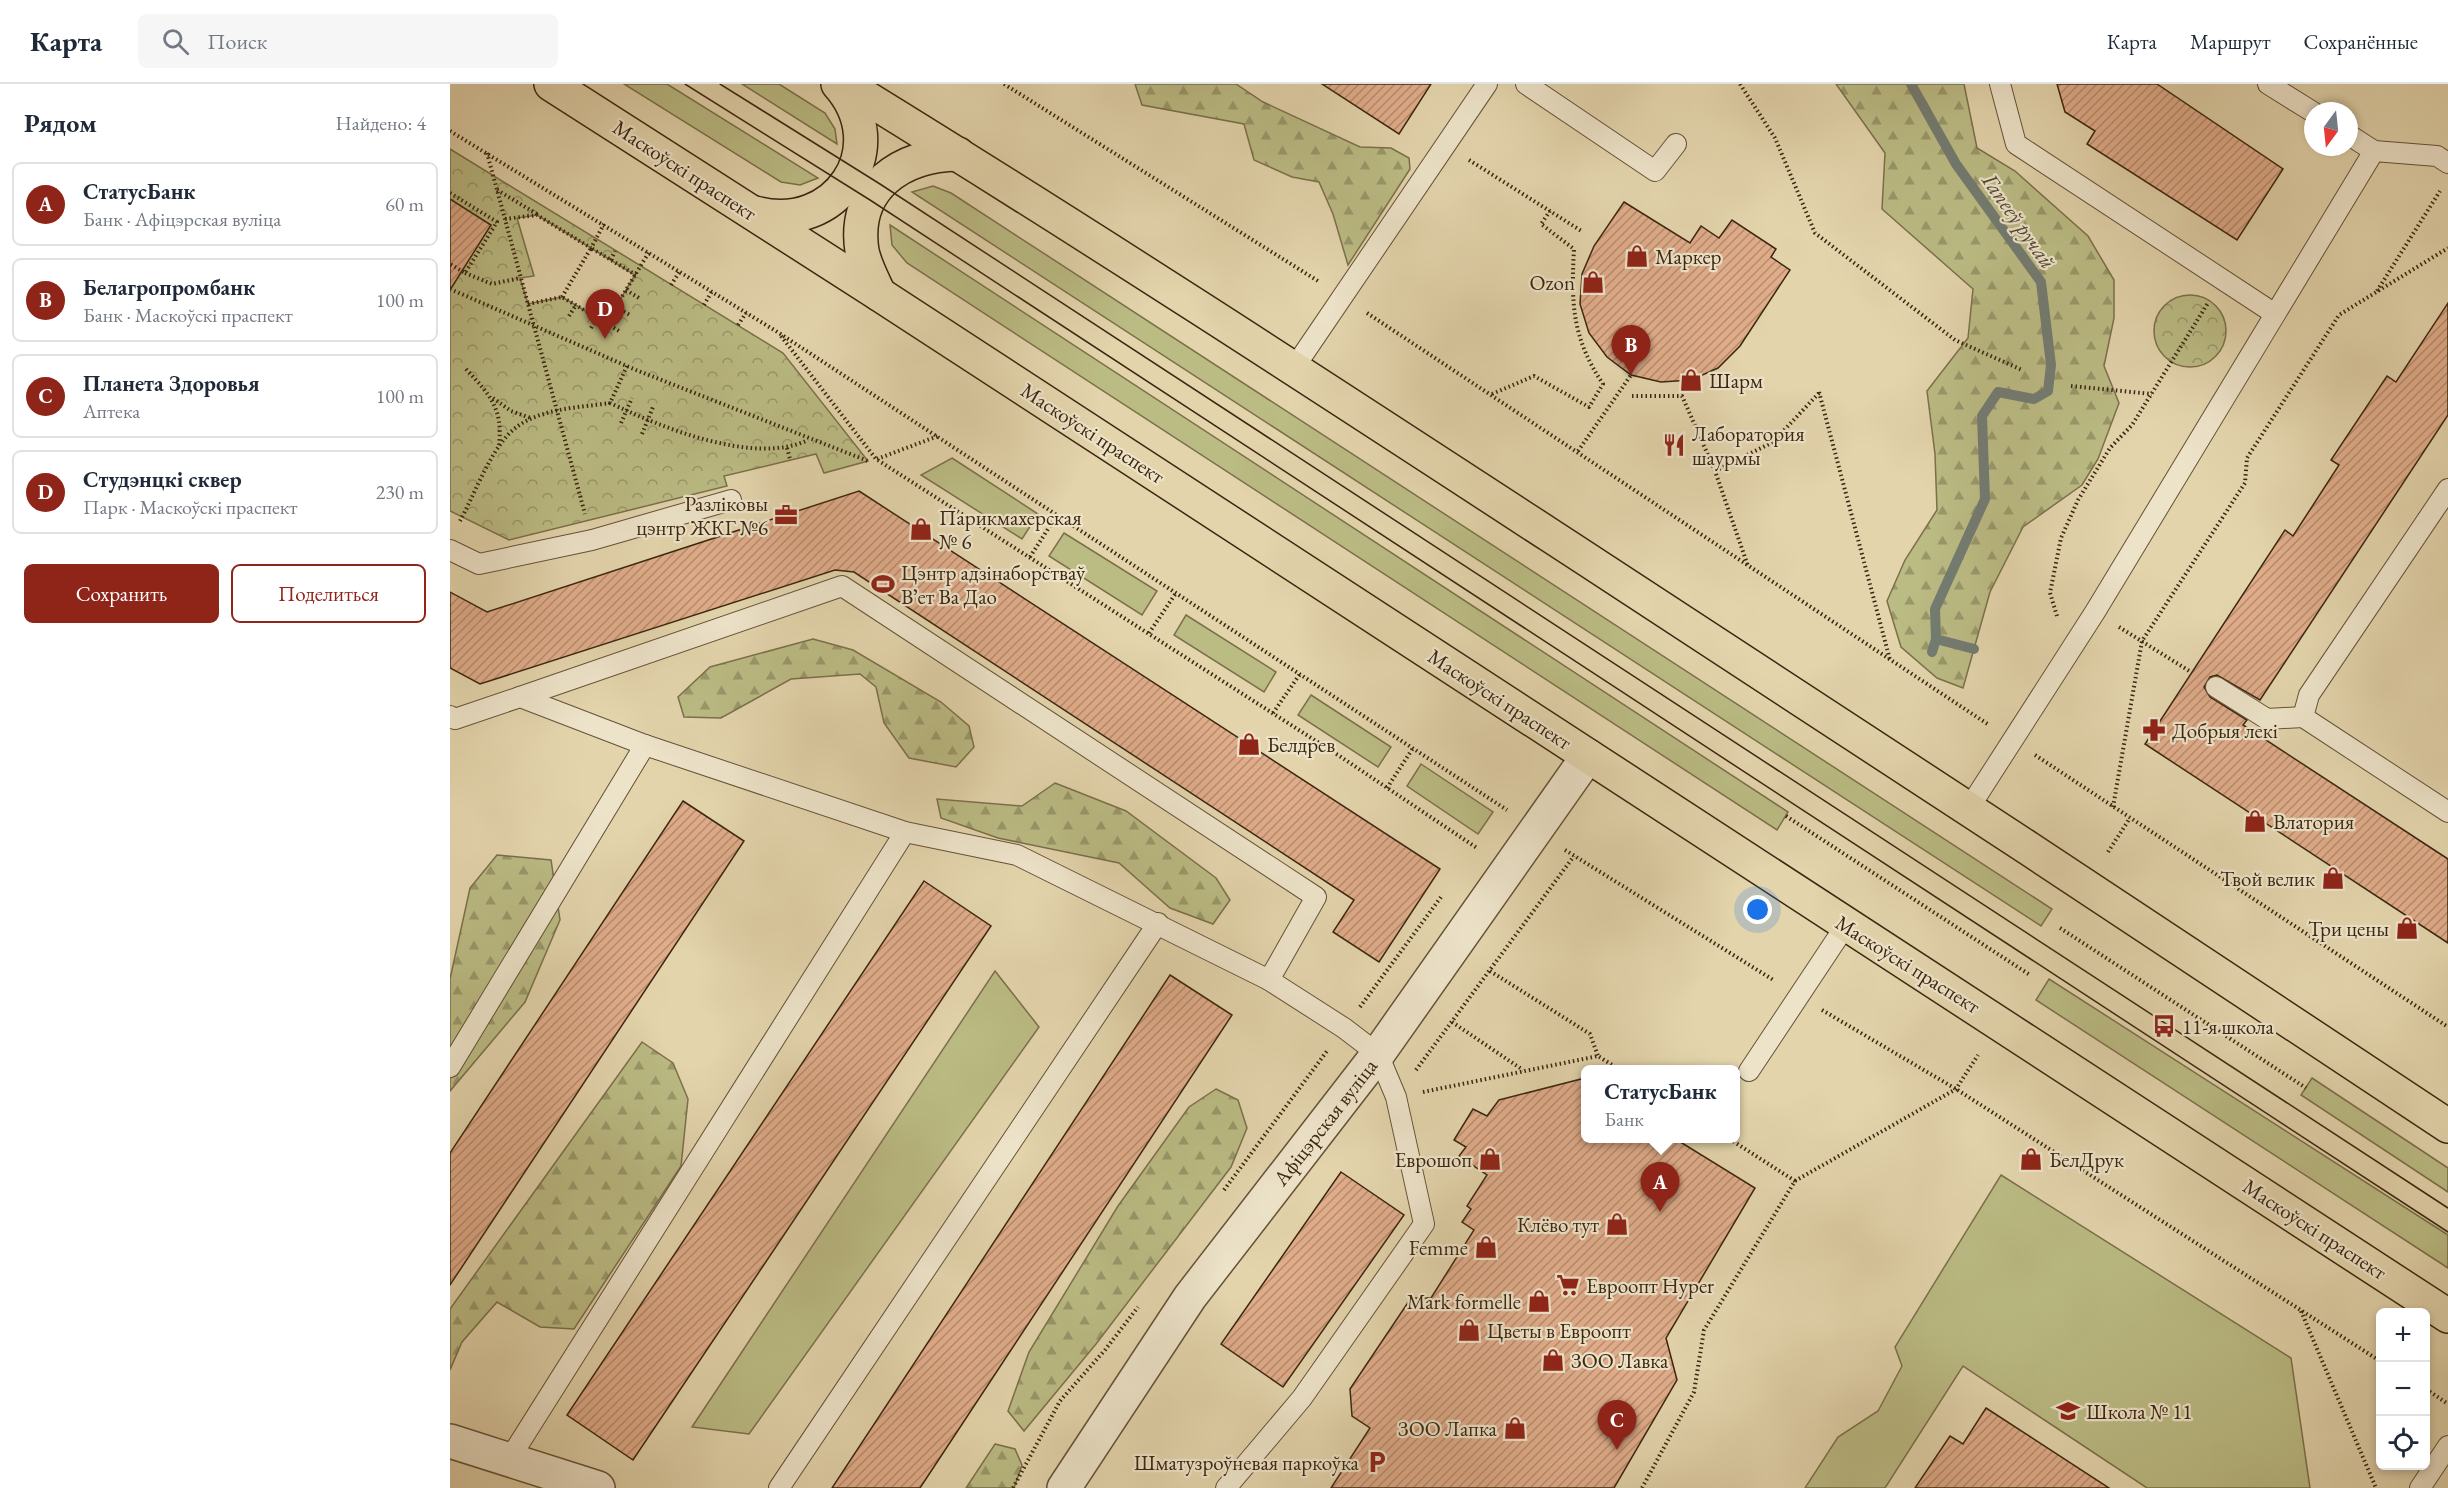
<!DOCTYPE html>
<html lang="ru">
<meta charset="utf-8">
<style>
body{margin:0;font-family:"EB Garamond",serif;background:#f6f6f7;color:#1f2937}
.controls{position:absolute;right:18px;bottom:18px;display:grid;overflow:hidden;border-radius:9px;box-shadow:0 3px 9px #0003}
.controls button{width:54px;height:54px;display:grid;place-items:center;padding:0;border:0;border-bottom:2px solid #e0e1e3;background:#fff;color:#1f2937;font:30px sans-serif}
.compass{position:absolute;left:1854px;top:18px;width:54px;height:54px;border-radius:50%;background:#fff;box-shadow:0 3px 9px #0003;rotate:195deg}
.you{position:absolute;left:1308px;top:826px;width:21px;height:21px;margin:-15px;border:4px solid #fff;border-radius:50%;background:#1a73e8;box-shadow:0 0 0 9px #1a73e833}
.badge{display:grid;place-items:center;width:39px;height:39px;border-radius:50%;background:#8f2418;color:#fff;font-size:20px;font-weight:700}
.pin{position:absolute;translate:-50% -50px;filter:drop-shadow(0 2px 3px #0008)}
.pin::after{content:'';position:absolute;top:32px;width:21px;height:18px;background:inherit;clip-path:polygon(0 0,100% 0,50% 100%)}
.popup{position:absolute;left:1131px;top:981px;width:159px;height:78px;box-sizing:border-box;display:grid;place-content:center;border-radius:9px;background:#fff;filter:drop-shadow(0 2px 4px #0005);font-size:20px;white-space:nowrap;color:#747a83}
.popup b{font-size:22px;color:#1f2937}
.popup::after{content:'';position:absolute;left:50%;top:100%;margin-left:-12px;border:12px solid transparent;border-top-color:#fff}
.list{margin:0;padding:0;list-style:none}
h2{display:flex;justify-content:space-between;align-items:center;height:78px;margin:0;padding:0 24px;font-size:26px}
h2 small{font-size:20px;font-weight:400;color:#747a83}
.list li{display:grid;grid-template-columns:39px 1fr auto;gap:18px;align-items:center;box-sizing:border-box;height:84px;margin:0 12px 12px;padding:0 12px;border:2px solid #e0e1e3;border-radius:9px}
.list b{display:block;font-size:22px;white-space:nowrap}
.list p{margin:0;font-size:20px;white-space:nowrap;color:#747a83}
.list em{font-size:20px;font-style:normal;color:#747a83}
.actions{display:flex;gap:12px;padding:18px 24px}
.actions a{flex:1;padding:14px 0;border:2px solid #8f2418;border-radius:9px;text-align:center;font-size:21px;color:#8f2418}
.actions .main{background:#8f2418;color:#fff}
.icon{flex:none;width:33px;height:33px;fill:none;stroke:currentColor;stroke-width:2;stroke-linecap:round;stroke-linejoin:round}
.map{position:relative;flex:none;width:1998px;height:1404px;overflow:hidden}
header{display:flex;align-items:center;gap:36px;box-sizing:border-box;height:84px;padding:0 30px;background:#fff;border-bottom:2px solid #e0e1e3}
header strong{font-size:28px}
nav{display:flex;gap:33px;margin-inline-start:auto;font-size:21px}
.search{width:420px;height:54px;background:#f6f6f7;display:flex;align-items:center;gap:15px;box-sizing:border-box;padding:0 21px;border-radius:9px;color:#747a83;font-size:22px}
main{display:flex}
aside{flex:1;background:#fff}
.map>svg:first-child{display:block}
.green{fill:#bbbb84;stroke:#7b704a;stroke-width:1.5}
.forest{fill:url(#forest-firs);stroke:#7b704a;stroke-width:1.5}
.park{fill:url(#park-crowns);stroke:#7b704a;stroke-width:1.5;fill-rule:evenodd}
.lines{fill:none;stroke-linecap:round;stroke-linejoin:round}
.stream{stroke:#737c72;stroke-width:10}
.building{fill:url(#building-hatch);stroke:#3b2610;stroke-width:1.5}
.service-casing{stroke:#655237;stroke-width:22}
.minor-casing{stroke:#655237;stroke-width:36}
.tertiary-casing{stroke:#655237;stroke-width:36}
.primary-casing{stroke:#3b2610;stroke-width:36}
.path{stroke:#3b2610;stroke-width:4;stroke-dasharray:1.5 3;stroke-linecap:butt}
.service{stroke:#ede3c9;stroke-width:20}
.minor{stroke:#ede3c9;stroke-width:33}
.tertiary{stroke:#ede3c9;stroke-width:33}
.primary{stroke:#e3d4ac;stroke-width:33}
.tram{stroke:#3b2610;stroke-width:1.5}
.labels{text-anchor:middle;dominant-baseline:central;stroke-width:4.5;stroke-linejoin:round;paint-order:stroke}
.street-label{font-size:21px;fill:#3b2610;stroke:#ede3c9}
.poi-label{font-size:21px;fill:#3b2610;stroke:#ede3c9;text-anchor:start}
.water-label{font-size:22px;font-style:italic;fill:#524a39;stroke:#ede3c9}
</style>
<header>
<strong>Карта</strong>
<div class="search"><svg class="icon" aria-label="search" viewBox="0 0 24 24"><circle cx="10" cy="10" r="6"/><path d="M15 15l6 6"/></svg>Поиск</div>
<nav><a>Карта</a><a>Маршрут</a><a>Сохранённые</a></nav>
</header>
<main>
<aside>
<h2>Рядом<small>Найдено: 4</small></h2>
<ul class="list">
<li><span class="badge">A</span><div><b>СтатусБанк</b><p>Банк · Афіцэрская вуліца</p></div><em>60 m</em></li>
<li><span class="badge">B</span><div><b>Белагропромбанк</b><p>Банк · Маскоўскі праспект</p></div><em>100 m</em></li>
<li><span class="badge">C</span><div><b>Планета Здоровья</b><p>Аптека</p></div><em>100 m</em></li>
<li><span class="badge">D</span><div><b>Студэнцкі сквер</b><p>Парк · Маскоўскі праспект</p></div><em>230 m</em></li>
</ul>
<div class="actions"><a class="main">Сохранить</a><a>Поделиться</a></div>
</aside>
<div class="map">
<svg width="1998" height="1404" viewBox="0 0 1998 1404">
<defs>
<pattern id="forest-firs" width="22" height="20" patternUnits="userSpaceOnUse" patternTransform="scale(1.5)"><rect width="22" height="20" fill="#bbbb84"/><path d="M5 1l3.5 6h-7zM16 11l3.5 6h-7z" fill="#99986b"/></pattern>
<pattern id="park-crowns" width="20" height="18" patternUnits="userSpaceOnUse" patternTransform="scale(1.5)"><rect width="20" height="18" fill="#bbbb84"/><path d="M2 6a3 3 0 1 1 6 0M12 15a3 3 0 1 1 6 0" fill="none" stroke="#99986b"/></pattern>
<pattern id="building-hatch" width="6" height="6" patternUnits="userSpaceOnUse" patternTransform="scale(1.5)"><rect width="6" height="6" fill="#e0ac8a"/><path d="M-1 1l2-2M0 6l6-6M5 7l2-2" fill="none" stroke="#b78c6f"/></pattern>
</defs>
<rect width="100%" height="100%" fill="#e3d4ac"/>
<filter id="stains"><feTurbulence type="fractalNoise" baseFrequency=".00333" numOctaves="4"/><feColorMatrix values="0 0 0 0 .2 0 0 0 0 .09 0 0 0 0 .02 0 0 0 .5 -.17"/></filter>
<radialGradient id="worn" r=".72"><stop offset=".6" stop-color="#630" stop-opacity="0"/><stop offset="1" stop-color="#630" stop-opacity=".3"/></radialGradient>
<g class="green">
<polygon points="174,0 217,0 368,94 350,101 331,98"/>
<polygon points="292,0 329,0 375,29 385,45 387,60"/>
<polygon points="483,102 501,109 1602,825 1591,842 462,108"/>
<polygon points="440,141 1338,728 1327,746 457,179 442,161"/>
<polygon points="502,374 588,430 572,455 471,391"/>
<polygon points="614,449 707,507 692,531 599,472"/>
<polygon points="736,531 826,588 814,608 724,551"/>
<polygon points="861,611 941,663 928,683 848,631"/>
<polygon points="971,680 1043,728 1028,750 957,702"/>
<polygon points="545,887 589,943 299,1350 242,1343"/>
<polygon points="1599,895 1998,1151 1998,1184 1586,916"/>
<polygon points="1862,994 1998,1084 1998,1108 1851,1011"/>
<polygon points="1551,1091 1841,1274 1860,1404 1697,1404 1513,1282 1435,1404 1355,1404 1388,1353 1428,1327 1452,1282 1445,1263"/>
</g>
<g class="forest">
<polygon points="685,0 786,0 813,18 910,63 941,64 959,74 960,85 898,181 883,130 869,98 842,93 804,76 794,40 692,21"/>
<polygon points="1386,0 1514,0 1527,64 1565,87 1638,152 1664,196 1664,234 1654,282 1669,319 1648,375 1632,401 1573,443 1540,508 1513,604 1487,594 1451,563 1437,517 1455,476 1487,426 1485,370 1477,307 1518,254 1523,205 1432,125 1435,69"/>
<polygon points="363,555 403,566 491,618 519,642 524,663 506,683 459,674 434,639 426,603 410,590 341,595 271,634 234,633 228,613 260,583"/>
<polygon points="605,699 676,727 766,794 780,816 763,840 720,824 669,779 548,754 491,734 487,715 572,722"/>
<polygon points="47,771 101,776 110,836 75,918 0,1007 0,895 20,804"/>
<polygon points="192,958 223,979 238,1015 231,1082 124,1245 90,1243 47,1218 12,1258 0,1286 0,1225"/>
<polygon points="766,1005 788,1016 797,1044 781,1083 646,1260 574,1347 558,1327 579,1268 668,1122 739,1023"/>
<polygon points="545,1360 565,1365 572,1381 564,1404 516,1404"/>
</g>
<g class="park">
<path d="M0 65 333 269 418 377 374 389 366 370 274 392 277 402 59 456 0 427ZM87 131 185 191 156 239 112 213 78 220 70 194 84 192 67 134Z"/>
<circle cx="1740" cy="247" r="36"/>
</g>
<g class="lines">
<g class="stream">
<polyline points="1461,0 1506,80 1591,198 1601,281 1598,307 1584,315 1548,308 1532,332 1535,415 1485,525 1486,555 1482,568"/>
<polyline points="1486,555 1524,565"/>
</g>
</g>
<g class="building">
<polygon points="872,0 981,0 949,50"/>
<polygon points="1607,0 1707,0 1833,85 1787,156 1637,60 1645,47 1615,28"/>
<polygon points="0,115 41,141 0,206"/>
<polygon points="1174,118 1240,159 1251,142 1269,154 1282,136 1326,165 1321,173 1340,186 1290,262 1268,284 1241,296 1211,298 1181,291 1157,273 1139,249 1130,220 1132,190 1144,162"/>
<polygon points="1998,219 1998,331 1810,616 1767,591 1760,593 1754,603 1760,613 1797,636 1793,641 1998,775 1998,859 1695,660 1835,446 1843,452 1889,381 1881,376 1937,292 1946,298"/>
<polygon points="409,407 990,785 929,878 883,848 904,816 404,488 385,486 30,600 0,584 0,508 37,528"/>
<polygon points="233,717 294,757 0,1201 0,1069"/>
<polygon points="474,797 541,842 183,1376 117,1331"/>
<polygon points="720,891 782,931 470,1404 382,1404"/>
<polygon points="1135,994 1135,1054 1224,1054 1305,1104 1216,1254 1227,1296 1164,1404 881,1404 920,1344 902,1332 900,1305 961,1214 981,1214 1024,1146 1012,1138 1021,1125 1017,1122 1037,1091 1009,1072 1016,1063 1004,1056 1023,1025 1037,1032 1049,1016"/>
<polygon points="891,1088 954,1131 833,1303 771,1260"/>
<polygon points="1536,1324 1659,1404 1465,1404 1500,1352 1513,1360"/>
</g>
<g class="lines">
<g class="service-casing">
<g id="service">
<polyline points="1076,0 1205,87 1226,60"/>
<polyline points="1550,0 1566,60 1825,230"/>
<polyline points="1818,0 1863,28"/>
<polyline points="1899,51 1924,67"/>
<polyline points="844,284 1037,0"/>
<polyline points="1998,405 1859,611 1853,633 1998,728"/>
<polyline points="0,466 29,480 142,456 281,416"/>
<polyline points="1766,603 1817,635 1853,633"/>
<polyline points="70,613 392,502 866,813 819,896"/>
<polyline points="0,632 5,635 70,613 195,661 455,748 567,771 819,896 894,944 928,970 946,1013 974,1140 852,1314 776,1404"/>
<polyline points="1519,724 1645,528 1924,67 1987,72 1998,79"/>
<polyline points="0,983 195,661"/>
<polyline points="1299,987 1396,841"/>
<polyline points="60,1374 455,748"/>
<polyline points="329,1404 708,839"/>
<polyline points="1970,1404 1998,1362"/>
</g>
</g>
<g class="minor-casing">
<polyline id="minor" points="0,1357 148,1404"/>
</g>
<g class="tertiary-casing">
<polyline id="tertiary" points="614,1404 740,1213 928,970 1138,672"/>
</g>
<g class="primary-casing">
<g id="primary">
<polyline points="101,0 429,210 1998,1232"/>
<path d="M394 0C648 156 897 319 1147 482 1432 667 1715 854 1998 1042"/>
<path d="M305 129C386 151 445 64 388 0"/>
<path d="M429 210C423 196 415 182 412 167 402 103 452 71 508 70"/>
</g>
</g>
<g class="path">
<polyline points="554,0 868,197"/>
<polyline points="1290,0 1325,54 1365,149 1505,256 1572,286"/>
<polyline points="0,47 329,249 1057,726"/>
<polyline points="37,69 135,430"/>
<polyline points="1019,76 1133,148"/>
<polyline points="47,106 87,130"/>
<polyline points="0,109 47,138 15,189 0,180"/>
<polyline points="55,135 87,131 141,164 154,140"/>
<polyline points="161,176 165,167"/>
<polyline points="15,189 42,200 70,194"/>
<polyline points="221,201 230,187"/>
<polyline points="0,205 186,286 418,377"/>
<polyline points="176,206 189,214"/>
<polyline points="1927,207 1990,107"/>
<polyline points="112,213 141,164 186,191"/>
<polyline points="78,220 112,213 156,239 199,168"/>
<polyline points="254,221 262,207"/>
<polyline points="166,223 180,231"/>
<polyline points="917,229 1539,641"/>
<polyline points="119,232 126,221"/>
<polyline points="156,239 169,247"/>
<polyline points="288,241 296,229"/>
<polyline points="141,244 147,234"/>
<polyline points="331,252 426,375 891,673 1027,764"/>
<path d="M177 282 160 319C211 343 304 382 358 356"/>
<path d="M16 285C40 311 53 324 49 361"/>
<polyline points="1621,302 1702,310"/>
<polyline points="1369,308 1440,576"/>
<path d="M1042 310 1084 292 1139 323 1153 300C1122 254 1121 219 1124 165L1091 140 1100 127"/>
<polyline points="1182,312 1232,312 1265,387 1298,482"/>
<polyline points="43,314 61,327 81,334"/>
<polyline points="171,339 182,314"/>
<polyline points="192,350 203,323"/>
<polyline points="337,364 340,375"/>
<polyline points="1128,367 1181,291"/>
<polyline points="427,375 488,352"/>
<polyline points="1265,387 1323,358 1369,309"/>
<path d="M10 437C24 411 38 373 57 352 81 324 127 324 160 319"/>
<polyline points="580,473 607,431"/>
<polyline points="1607,532 1600,509 1611,454 1628,416 1660,364 1682,341 1758,219"/>
<polyline points="1669,543 1741,588"/>
<polyline points="699,549 726,509"/>
<polyline points="823,629 850,590"/>
<polyline points="1585,671 1998,943"/>
<polyline points="937,704 963,664"/>
<polyline points="1663,723 1692,557 1795,399 1797,374 1889,231 1998,164"/>
<polyline points="1336,732 1580,891"/>
<polyline points="1115,766 1325,897"/>
<polyline points="1658,768 1680,734"/>
<polyline points="1610,844 1856,1004"/>
<polyline points="1040,887 1140,950 1148,972"/>
<polyline points="910,923 991,813"/>
<polyline points="1372,926 1506,1005 1930,1277"/>
<polyline points="1002,938 1073,986"/>
<polyline points="966,986 1124,772"/>
<polyline points="973,1008 1148,972 1170,986"/>
<polyline points="1345,1097 1506,1005 1528,971"/>
<polyline points="774,1106 877,967"/>
<polyline points="1851,1227 1926,1404"/>
<polyline points="1976,1305 1998,1320"/>
<polyline points="563,1404 610,1317 655,1266 688,1223"/>
<polyline points="1192,1404 1244,1308 1254,1246 1345,1097 1278,1054"/>
</g>
<use href="#service" class="service"/>
<use href="#minor" class="minor"/>
<use href="#tertiary" class="tertiary"/>
<use href="#primary" class="primary"/>
<g class="tram">
<polyline points="235,0 420,116 1998,1148"/>
<polyline points="270,0 430,100 1998,1124"/>
</g>
</g>
<defs>
<g id="shop-bare" transform="scale(1.8)"><path d="M-5-2.5h2.3a2.7 3.5 0 0 1 5.4 0H5L5.5 6h-11ZM-1.5-2.5h3a1.5 2.3 0 0 0-3 0Z" fill="#8f2418" stroke="#ede3c9" stroke-width="2.5" paint-order="stroke"/></g>
<g id="restaurant-bare" transform="scale(1.8)"><path d="M-5-6h1v4h1v-4h1v4h1v-4h1v5L-1.5 .5V6h-2V.5L-5-1ZM5-6V6H3V1.5H1.5Q1.5-4 5-6Z" fill="#8f2418" stroke="#ede3c9" stroke-width="2.5" paint-order="stroke"/></g>
<g id="office-bare" transform="scale(1.8)"><path d="M-6-3h4V-5.5h4V-3h4V5H-6ZM-1-4.5V-3h2v-1.5ZM-6 0V1H6V0Z" fill="#8f2418" stroke="#ede3c9" stroke-width="2.5" paint-order="stroke"/></g>
<g id="stadium-bare" transform="scale(1.8)"><path d="M0-5a6.5 5 0 1 0 0 10a6.5 5 0 1 0 0-10ZM-3.5-1.8h7v3.6h-7Z" fill="#8f2418" stroke="#ede3c9" stroke-width="2.5" paint-order="stroke"/></g>
<g id="pharmacy-bare" transform="scale(1.8)"><path d="M-2-6h4v4h4v4h-4v4h-4v-4h-4v-4h4Z" fill="#8f2418" stroke="#ede3c9" stroke-width="2.5" paint-order="stroke"/></g>
<g id="bus-bare" transform="scale(1.8)"><path d="M-5-6H5V4H4V6H2V4H-2V6H-4V4H-5ZM-3.5-4V0h7V-4ZM-3.5 1.2v1.5H-2V1.2ZM2 1.2v1.5H3.5V1.2Z" fill="#8f2418" stroke="#ede3c9" stroke-width="2.5" paint-order="stroke"/></g>
<g id="supermarket-bare" transform="scale(1.8)"><path d="M-6-5.5h2.5l.6 2H6L4.5 2H-2.5L-4.4-4H-6ZM-1.5 3.2a1.3 1.3 0 1 0 .1 0ZM3 3.2a1.3 1.3 0 1 0 .1 0Z" fill="#8f2418" stroke="#ede3c9" stroke-width="2.5" paint-order="stroke"/></g>
<g id="school-bare" transform="scale(1.8)"><path d="M0-5L7-2L0 1L-7-2ZM-4 1L0 2.5L4 1V4Q0 6-4 4Z" fill="#8f2418" stroke="#ede3c9" stroke-width="2.5" paint-order="stroke"/></g>
<g id="parking-bare" transform="scale(1.8)"><path d="M-3.5-5.5H1a3.5 3.5 0 0 1 0 7H-1V5.5H-3.5ZM-1-3.4V-.6H.8a1.4 1.4 0 0 0 0-2.8Z" fill="#8f2418" stroke="#ede3c9" stroke-width="2.5" paint-order="stroke"/></g>
</defs>
<g fill-rule="evenodd">
<use href="#shop-bare" x="1187" y="172"/>
<use href="#shop-bare" x="1143" y="198"/>
<use href="#shop-bare" x="1241" y="296"/>
<use href="#restaurant-bare" x="1224" y="361"/>
<use href="#office-bare" x="336" y="431"/>
<use href="#shop-bare" x="471" y="445"/>
<use href="#stadium-bare" x="433" y="500"/>
<use href="#pharmacy-bare" x="1704" y="646"/>
<use href="#shop-bare" x="799" y="660"/>
<use href="#shop-bare" x="1805" y="737"/>
<use href="#shop-bare" x="1883" y="794"/>
<use href="#shop-bare" x="1957" y="844"/>
<use href="#bus-bare" x="1714" y="942"/>
<use href="#shop-bare" x="1040" y="1075"/>
<use href="#shop-bare" x="1581" y="1075"/>
<use href="#shop-bare" x="1167" y="1140"/>
<use href="#shop-bare" x="1036" y="1163"/>
<use href="#supermarket-bare" x="1118" y="1201"/>
<use href="#shop-bare" x="1089" y="1217"/>
<use href="#shop-bare" x="1019" y="1246"/>
<use href="#shop-bare" x="1103" y="1276"/>
<use href="#school-bare" x="1618" y="1327"/>
<use href="#shop-bare" x="1065" y="1344"/>
<use href="#parking-bare" x="927" y="1378"/>
</g>
<g class="labels">
<g class="street-label">
<text transform="translate(235 86) rotate(33)">Маскоўскі праспект</text>
<text transform="translate(643 349) rotate(33)">Маскоўскі праспект</text>
<text transform="translate(1050 615) rotate(33)">Маскоўскі праспект</text>
<text transform="translate(1458 880) rotate(32)">Маскоўскі праспект</text>
<text transform="translate(875 1038) rotate(-52)">Афіцэрская вуліца</text>
<text transform="translate(1865 1145) rotate(33)">Маскоўскі праспект</text>
</g>
<g class="poi-label">
<text x="1205" y="172">Маркер</text>
<text x="1125" y="198" text-anchor="end">Ozon</text>
<text x="1259" y="296">Шарм</text>
<text x="1242" y="349">Лаборатория<tspan x="1242" dy="24">шаурмы</tspan></text>
<text x="318" y="419" text-anchor="end">Разліковы<tspan x="318" dy="24">цэнтр ЖКГ №6</tspan></text>
<text x="489" y="433">Парикмахерская<tspan x="489" dy="24">№ 6</tspan></text>
<text x="451" y="488">Цэнтр адзінаборстваў<tspan x="451" dy="24">Вʼет Ва Дао</tspan></text>
<text x="1722" y="646">Добрыя лекі</text>
<text x="817" y="660">Белдрев</text>
<text x="1823" y="737">Влатория</text>
<text x="1865" y="794" text-anchor="end">Твой велик</text>
<text x="1939" y="844" text-anchor="end">Три цены</text>
<text x="1732" y="942">11-я школа</text>
<text x="1022" y="1075" text-anchor="end">Еврошоп</text>
<text x="1599" y="1075">БелДрук</text>
<text x="1149" y="1140" text-anchor="end">Клёво тут</text>
<text x="1018" y="1163" text-anchor="end">Femme</text>
<text x="1136" y="1201">Евроопт Hyper</text>
<text x="1071" y="1217" text-anchor="end">Mark formelle</text>
<text x="1037" y="1246">Цветы в Евроопт</text>
<text x="1121" y="1276">ЗОО Лавка</text>
<text x="1636" y="1327">Школа № 11</text>
<text x="1047" y="1344" text-anchor="end">ЗОО Лапка</text>
<text x="909" y="1378" text-anchor="end">Шматузроўневая паркоўка</text>
</g>
<g class="water-label">
<text transform="translate(1569 137) rotate(55)">Гапееў ручай</text>
</g>
</g>
<rect width="100%" height="100%" filter="url(#stains)"/>
<rect width="100%" height="100%" fill="url(#worn)"/>
</svg>
<div class="controls">
<button>+</button>
<button>−</button>
<button><svg class="icon" aria-label="locate" viewBox="0 0 24 24"><circle cx="12" cy="12" r="6"/><path d="M12 2v4M12 18v4M2 12h4M18 12h4"/></svg></button>
</div>
<svg class="compass" viewBox="-18 -18 36 36"><path d="M0-13l5 13h-10z" fill="#e53935"/><path d="M0 13l5-13h-10z" fill="#747a83"/></svg>
<div class="you"></div>
<div class="pin badge" style="left:1210px;top:1128px">A</div>
<div class="popup"><b>СтатусБанк</b>Банк</div>
<div class="pin badge" style="left:1181px;top:291px">B</div>
<div class="pin badge" style="left:1167px;top:1366px">C</div>
<div class="pin badge" style="left:155px;top:255px">D</div>
</div>
</main>
